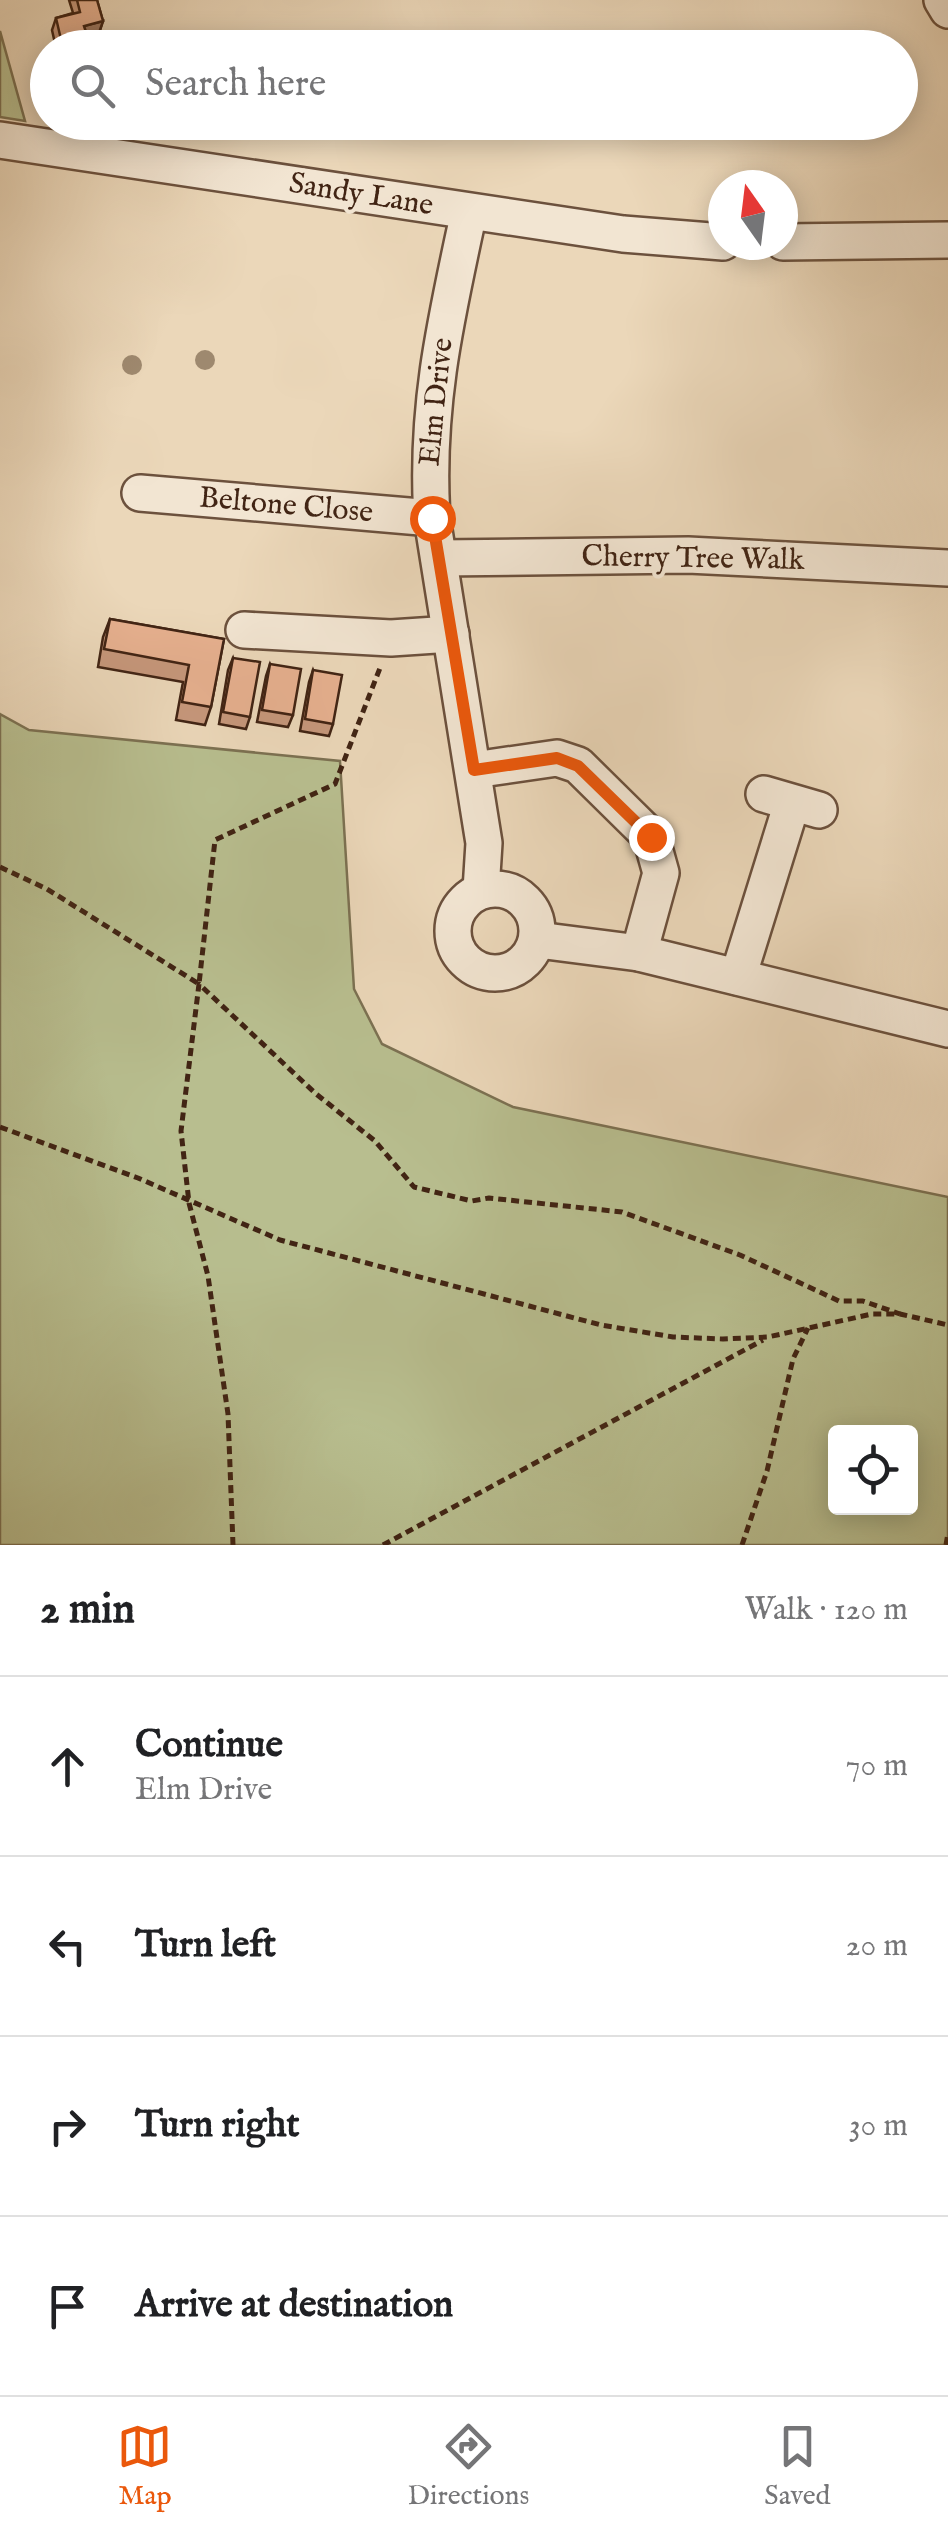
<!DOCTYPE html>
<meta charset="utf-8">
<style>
body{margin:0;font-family:"IM FELL English",serif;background:#f2f2f2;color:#202124}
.controls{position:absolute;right:30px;bottom:30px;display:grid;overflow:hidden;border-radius:10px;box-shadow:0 5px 25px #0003}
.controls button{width:90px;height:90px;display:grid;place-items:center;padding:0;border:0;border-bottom:2px solid #e0e0e0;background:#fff;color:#202124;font:50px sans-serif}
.compass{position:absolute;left:708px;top:170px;width:90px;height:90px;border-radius:50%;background:#fff;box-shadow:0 5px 25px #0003;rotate:346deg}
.stop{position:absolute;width:30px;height:30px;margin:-22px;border:8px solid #ea580c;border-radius:50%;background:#fff}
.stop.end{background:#ea580c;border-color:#fff;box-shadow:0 2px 10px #0008}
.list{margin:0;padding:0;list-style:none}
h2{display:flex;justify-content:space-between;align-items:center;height:130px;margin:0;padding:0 40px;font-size:42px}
h2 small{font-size:32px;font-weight:400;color:#757577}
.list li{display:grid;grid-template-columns:65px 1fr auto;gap:30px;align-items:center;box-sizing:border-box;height:180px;padding:0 40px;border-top:2px solid #e0e0e0}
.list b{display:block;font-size:38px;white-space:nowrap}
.list p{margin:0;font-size:32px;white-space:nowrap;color:#757577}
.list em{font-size:32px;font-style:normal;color:#757577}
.icon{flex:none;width:55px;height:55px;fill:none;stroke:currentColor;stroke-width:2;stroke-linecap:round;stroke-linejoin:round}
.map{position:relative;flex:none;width:948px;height:1545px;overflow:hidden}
.search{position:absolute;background:#fff;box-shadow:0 5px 25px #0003;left:30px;right:30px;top:30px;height:110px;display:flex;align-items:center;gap:25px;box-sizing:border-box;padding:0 35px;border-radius:55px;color:#757577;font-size:38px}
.sheet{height:850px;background:#fff}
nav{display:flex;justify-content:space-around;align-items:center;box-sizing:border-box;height:140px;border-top:2px solid #e0e0e0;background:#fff;font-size:28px;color:#757577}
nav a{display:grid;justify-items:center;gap:5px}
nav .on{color:#ea580c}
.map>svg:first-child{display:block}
.green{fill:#b8be8f;stroke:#7c7152;stroke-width:2.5;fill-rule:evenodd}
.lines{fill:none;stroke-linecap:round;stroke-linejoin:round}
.minor-casing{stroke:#6c513d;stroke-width:40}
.path{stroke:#412414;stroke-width:5;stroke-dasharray:8 5;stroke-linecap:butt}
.minor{stroke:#f2e5d2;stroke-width:35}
.tree{fill:#9e896f}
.wall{fill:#c6977b;stroke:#412414;stroke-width:2.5}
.shaded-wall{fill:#a17b64;stroke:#412414;stroke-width:2.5}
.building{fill:#e6b08f;stroke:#412414;stroke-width:2.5}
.route{stroke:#ea580c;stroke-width:12}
.labels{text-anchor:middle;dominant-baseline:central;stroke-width:8;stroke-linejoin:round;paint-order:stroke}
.street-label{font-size:30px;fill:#412414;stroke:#f2e5d2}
</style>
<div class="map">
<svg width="948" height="1545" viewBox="0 0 948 1545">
<rect width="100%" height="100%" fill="#ebd7b9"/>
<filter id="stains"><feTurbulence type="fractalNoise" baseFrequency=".002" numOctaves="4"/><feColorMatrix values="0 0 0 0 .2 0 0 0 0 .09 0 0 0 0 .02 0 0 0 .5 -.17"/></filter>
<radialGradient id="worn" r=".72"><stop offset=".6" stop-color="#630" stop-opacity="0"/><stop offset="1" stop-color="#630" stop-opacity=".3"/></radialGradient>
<g class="green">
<polygon points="0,31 25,121 0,117"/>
<path d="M0 714 29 730 340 761 354 989 382 1044 513 1107 948 1197V1545H0ZM836 1432H910V1508H836Z"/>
</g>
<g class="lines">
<g class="minor-casing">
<g id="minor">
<polyline points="942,0 948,10"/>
<polyline points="0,140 623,234 723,242"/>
<path d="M469 212C446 318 425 408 432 518L484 843 481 890"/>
<polyline points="783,242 948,240"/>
<polyline points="140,493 432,518"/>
<polyline points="439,558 688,555 948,568"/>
<polyline points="244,630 391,638 451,634"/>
<polyline points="474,770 557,758 578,765 651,837 661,873 639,953"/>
<polyline points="764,794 819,810"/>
<circle cx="495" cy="931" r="42"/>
<polyline points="538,940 639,953 948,1029"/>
<polyline points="738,977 792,803"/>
</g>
</g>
<g class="path">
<polyline points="0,867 47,889 199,984 215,840 335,784 380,668"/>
<polyline points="0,1127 138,1178 280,1240 601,1325 673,1337 723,1339 768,1337 872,1314 900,1314 948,1325"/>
<polyline points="233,1545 228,1414 208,1276 189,1203 181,1131 199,984 315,1093 375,1141 414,1187 472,1201 489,1198 622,1212 740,1255 839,1301 863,1301 900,1314"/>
<polyline points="383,1545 763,1340"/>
<polyline points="742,1545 767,1471 793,1359 808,1328"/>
<polyline points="946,1545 948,1533"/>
</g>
<use href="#minor" class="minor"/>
</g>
<g class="tree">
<circle cx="205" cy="360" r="10"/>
<circle cx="132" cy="365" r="10"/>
</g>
<g class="wall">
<polygon points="69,0 97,0 103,21 99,33 92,34 96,48 56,48 52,30 56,18 73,13"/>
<polygon points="110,619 224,639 211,707 205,725 176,720 183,682 98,667 103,637"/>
<polygon points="233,658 250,717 246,729 219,724 228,670"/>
<polygon points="270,664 293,715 288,727 257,722 266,676"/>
<polygon points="313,670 333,724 329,736 300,731 309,682"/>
</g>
<polygon class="shaded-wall" points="103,21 99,33 80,38 84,26"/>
<g class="building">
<polygon points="77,0 97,0 103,21 84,26 87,35 92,34 96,48 63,48 56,18 80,12"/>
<polygon points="110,619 224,639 211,707 182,702 189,665 104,649"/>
<polygon points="233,658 260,662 250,717 223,712"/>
<polygon points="270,664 301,669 293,715 262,710"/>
<polygon points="313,670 342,675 333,724 305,719"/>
</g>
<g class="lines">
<polyline class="route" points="432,518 474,770 557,758 578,766 651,837"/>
</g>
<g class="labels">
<g class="street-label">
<text transform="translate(361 195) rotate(9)">Sandy Lane</text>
<text transform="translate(437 402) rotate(-84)">Elm Drive</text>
<text transform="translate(286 506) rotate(5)">Beltone Close</text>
<text transform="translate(693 559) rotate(1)">Cherry Tree Walk</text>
</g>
</g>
<rect width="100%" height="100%" filter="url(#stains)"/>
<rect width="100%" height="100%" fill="url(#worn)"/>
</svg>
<div class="controls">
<button><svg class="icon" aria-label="locate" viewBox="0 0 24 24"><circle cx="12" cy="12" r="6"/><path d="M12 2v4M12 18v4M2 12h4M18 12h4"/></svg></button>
</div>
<svg class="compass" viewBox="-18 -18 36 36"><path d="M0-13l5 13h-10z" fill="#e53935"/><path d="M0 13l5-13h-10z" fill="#757577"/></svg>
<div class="stop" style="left:432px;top:518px"></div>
<div class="stop end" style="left:651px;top:837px"></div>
<div class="search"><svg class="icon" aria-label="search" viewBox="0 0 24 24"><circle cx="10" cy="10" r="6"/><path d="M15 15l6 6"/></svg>Search here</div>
</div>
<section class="sheet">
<h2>2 min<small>Walk · 120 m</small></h2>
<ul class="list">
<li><svg class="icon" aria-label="ahead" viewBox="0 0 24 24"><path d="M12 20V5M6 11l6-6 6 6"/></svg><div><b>Continue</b><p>Elm Drive</p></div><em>70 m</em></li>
<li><svg class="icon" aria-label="left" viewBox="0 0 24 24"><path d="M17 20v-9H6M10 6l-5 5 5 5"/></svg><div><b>Turn left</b></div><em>20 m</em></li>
<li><svg class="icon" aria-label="right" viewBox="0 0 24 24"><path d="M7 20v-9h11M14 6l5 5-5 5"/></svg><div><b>Turn right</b></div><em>30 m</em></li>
<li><svg class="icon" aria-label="arrive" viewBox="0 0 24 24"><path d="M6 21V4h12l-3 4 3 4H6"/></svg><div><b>Arrive at destination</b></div></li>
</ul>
</section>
<nav>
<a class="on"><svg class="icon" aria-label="map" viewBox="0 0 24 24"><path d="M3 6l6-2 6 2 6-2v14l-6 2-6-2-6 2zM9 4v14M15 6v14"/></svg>Map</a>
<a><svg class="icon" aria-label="directions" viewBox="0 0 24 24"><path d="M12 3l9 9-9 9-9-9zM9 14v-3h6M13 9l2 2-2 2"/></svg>Directions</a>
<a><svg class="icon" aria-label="saved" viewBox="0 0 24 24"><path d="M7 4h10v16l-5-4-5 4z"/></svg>Saved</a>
</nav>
